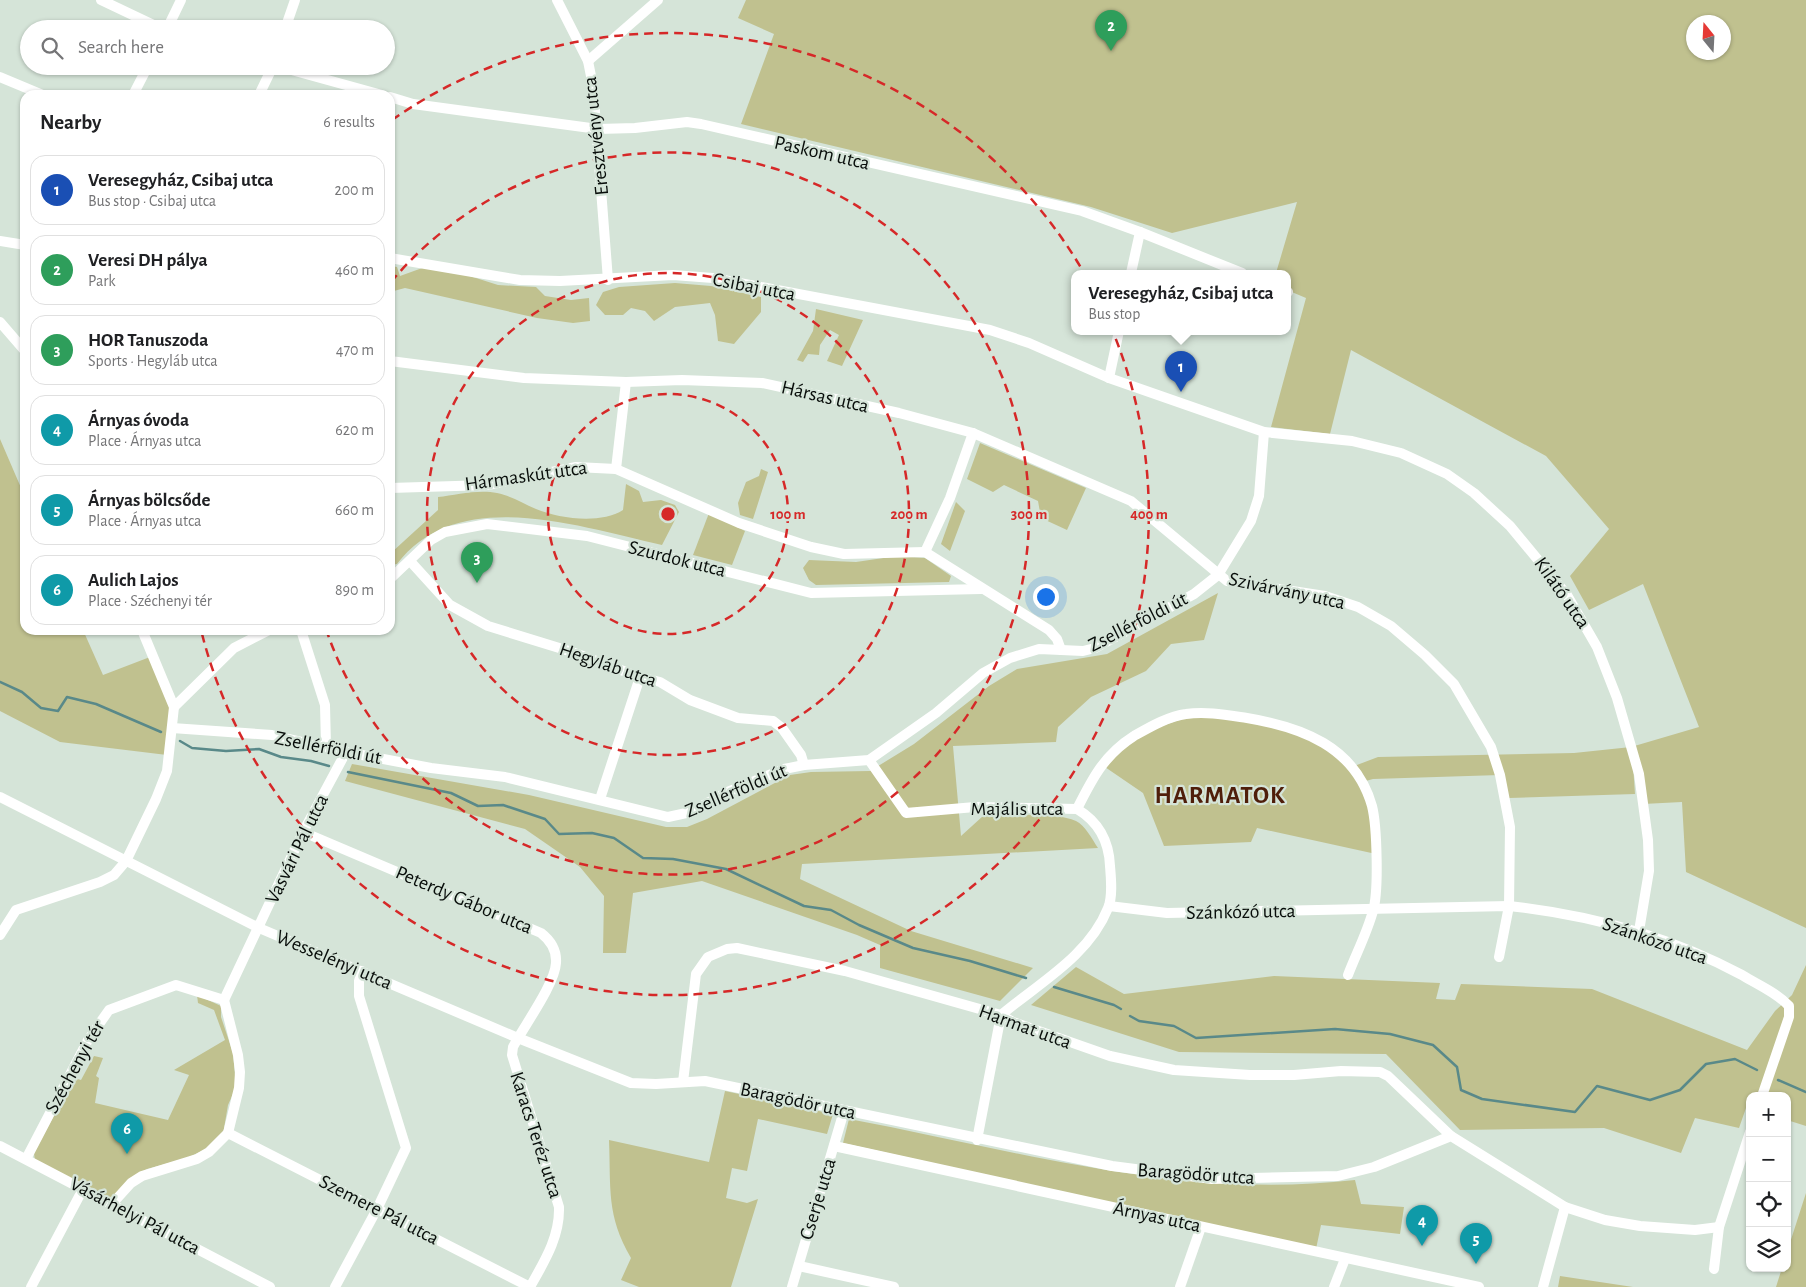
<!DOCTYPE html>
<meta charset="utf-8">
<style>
body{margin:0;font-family:"Alegreya Sans",sans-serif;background:#f2f2f2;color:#202124}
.controls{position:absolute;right:15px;bottom:15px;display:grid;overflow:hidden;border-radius:10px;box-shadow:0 1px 4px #0004}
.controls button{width:45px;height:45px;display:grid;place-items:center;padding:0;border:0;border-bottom:1px solid #e0e0e0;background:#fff;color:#202124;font:25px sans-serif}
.compass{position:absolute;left:1686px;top:15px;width:45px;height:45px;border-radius:50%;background:#fff;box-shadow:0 1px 4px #0004;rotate:342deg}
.you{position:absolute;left:1045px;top:596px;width:18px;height:18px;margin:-12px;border:4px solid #fff;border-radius:50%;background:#1a73e8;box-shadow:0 0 0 8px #1a73e833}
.badge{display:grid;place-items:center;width:32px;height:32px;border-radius:50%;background:#7c3aed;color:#fff;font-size:16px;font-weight:700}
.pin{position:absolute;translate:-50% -41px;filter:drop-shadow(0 1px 2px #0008)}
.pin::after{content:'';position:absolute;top:26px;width:18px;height:15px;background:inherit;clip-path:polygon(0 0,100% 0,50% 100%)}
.popup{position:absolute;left:1071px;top:270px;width:220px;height:65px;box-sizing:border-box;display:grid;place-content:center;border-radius:10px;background:#fff;filter:drop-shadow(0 1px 4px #0005);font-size:16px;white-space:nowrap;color:#757577}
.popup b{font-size:19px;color:#202124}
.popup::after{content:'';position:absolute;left:50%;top:100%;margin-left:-10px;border:10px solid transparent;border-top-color:#fff}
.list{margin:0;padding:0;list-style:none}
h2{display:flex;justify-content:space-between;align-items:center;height:65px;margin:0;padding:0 20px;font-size:21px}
h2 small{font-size:16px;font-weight:400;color:#757577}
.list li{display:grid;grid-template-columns:32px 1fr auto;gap:15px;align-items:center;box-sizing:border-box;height:70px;margin:0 10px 10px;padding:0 10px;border:1px solid #e0e0e0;border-radius:15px}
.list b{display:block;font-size:19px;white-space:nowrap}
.list p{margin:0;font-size:16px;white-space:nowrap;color:#757577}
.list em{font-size:16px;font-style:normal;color:#757577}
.icon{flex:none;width:28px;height:28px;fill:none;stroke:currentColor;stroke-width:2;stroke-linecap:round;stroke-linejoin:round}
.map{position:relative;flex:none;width:1806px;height:1287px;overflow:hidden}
.search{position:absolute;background:#fff;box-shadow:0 1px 4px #0004;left:20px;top:20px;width:375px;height:55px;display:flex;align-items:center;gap:12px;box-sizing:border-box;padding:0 18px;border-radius:28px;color:#757577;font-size:19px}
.panel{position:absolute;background:#fff;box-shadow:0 1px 4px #0004;left:20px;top:90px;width:375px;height:545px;border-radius:15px}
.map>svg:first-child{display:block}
.green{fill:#c0c18f;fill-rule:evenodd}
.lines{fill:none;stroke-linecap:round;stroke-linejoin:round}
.stream{stroke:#598989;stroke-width:2.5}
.minor{stroke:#fff;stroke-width:10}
.ring{fill:none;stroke:#d62828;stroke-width:2.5;stroke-dasharray:9 6}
.labels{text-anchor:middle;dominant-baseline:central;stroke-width:4.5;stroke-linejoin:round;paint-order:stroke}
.street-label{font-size:20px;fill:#080d0a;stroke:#d5e4d8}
.district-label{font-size:25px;font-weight:bold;letter-spacing:1px;fill:#4f1e0a;stroke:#d5e4d8}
.centre{fill:#d62828;stroke:#d5e4d8;stroke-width:2.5}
.ring-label{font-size:15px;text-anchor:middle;font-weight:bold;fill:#d62828;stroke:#d5e4d8;stroke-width:4.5;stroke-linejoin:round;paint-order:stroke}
</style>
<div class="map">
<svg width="1806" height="1287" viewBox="0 0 1806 1287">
<rect width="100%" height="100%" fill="#d5e4d8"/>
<g class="green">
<path d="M746 0H1806V928L1686 872 1682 802 1643 804 1632 750 1635 794 1509 798 1500 775 1373 779 1362 782 1375 822 1376 854 1257 828 1251 842 1164 846 1143 793 1102 765 1141 733 1200 713 1308 733 1349 768 1378 757 1574 753 1631 747 1699 727 1643 584 1589 610 1570 576 1609 529 1546 456 1351 350 1330 434 1271 427 1306 298 1287 290V273H1276L1297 202 1172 233 1091 207 741 124 774 34 738 18ZM1694 22H1724V52H1694Z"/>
<polygon points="390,266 397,267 400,276 425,267 454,271 498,285 536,287 545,296 571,300 589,298 590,321 573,323 537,318 405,288 390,292"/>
<polygon points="675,283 711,286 761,297 761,312 734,344 718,341 715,315 710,303 675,307 654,321 645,311 631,308 623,315 605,315 596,305 603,292 619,287"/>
<polygon points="816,309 863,320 842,366 827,361 839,335 830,330 820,345 819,355 808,354 803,362 797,360 813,331"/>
<polygon points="0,439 25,497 25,630 83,630 103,675 150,657 170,706 167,755 60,742 0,711"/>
<polygon points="980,443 1086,488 1067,530 1041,518 1038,501 1004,485 993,492 967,479"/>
<polygon points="761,469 768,472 753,519 740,515 738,503 746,482 759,476"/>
<path d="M626 484 639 491 643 502 661 500 675 505 679 512 662 545C580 527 458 484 397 564L390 565 392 552 438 510V497C456 495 479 489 497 493 511 496 522 503 536 509 560 519 601 524 623 510Z"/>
<polygon points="956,502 965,511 950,551 941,544"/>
<polygon points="709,513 745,531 732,565 693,555"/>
<polygon points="897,556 925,558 951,576 949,582 816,585 809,580 803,568 809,560 856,562"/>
<path d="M1218 593 1204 640 1171 644 1146 671 1091 697 1058 727 1056 742 953 746 961 836 983 816C1009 816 1053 811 1076 821 1085 825 1092 839 1098 848L802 864 800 879 911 931 1033 968 1000 1001 880 968V945L857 935 702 881 633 893 626 953H603L604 896 580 867 525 829 345 781 352 764 529 795 666 827H687L707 819 790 775 811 772 870 771 914 744 989 686 1017 669 1107 654Z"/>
<polygon points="1806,965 1806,1126 1787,1120 1787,1096 1750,1096 1750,1109 1746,1108 1739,1128 1695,1118 1681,1153 1604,1128 1460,1130 1386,1054 1179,1052 1031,1005 1076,967 1124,994 1274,976 1440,983 1436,999 1455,1000 1461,984 1592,989 1747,1050 1775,1011 1792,995"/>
<polygon points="197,995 221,1006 221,1017 233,1053 236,1087 228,1105 223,1134 208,1148 187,1158 147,1169 132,1177 115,1196 108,1198 35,1161 34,1153 74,1078 81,1080 94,1056 103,1058 96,1076 99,1078 95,1103 168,1120 189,1075 174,1070 225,1040 214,1010 198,1003"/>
<path d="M725 1091 833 1114 827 1134 758 1119 747 1171 732 1168 726 1198 747 1203 758 1199 731 1287H639L621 1280 631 1258C606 1215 611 1188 609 1140L709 1162Z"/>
<path d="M849 1119C1019 1151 1179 1200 1355 1180L1361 1204 1404 1207 1400 1234 1321 1225 1316 1249 843 1143Z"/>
<polygon points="1806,1193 1806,1287 1776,1287 1782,1268 1787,1268 1787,1252"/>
<polygon points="1560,1276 1633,1287 1558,1287"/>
</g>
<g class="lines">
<g class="stream">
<polyline points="0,682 22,692 41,708 58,711 67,697 96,704 161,732"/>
<polyline points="180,741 192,748 226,751 259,749 281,757 311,761 329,766"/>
<polyline points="348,772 451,793 478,806 503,805 545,819 559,834 592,833 614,838 643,858 673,859 726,869 804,906 831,910 859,925 913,948 970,961 1026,978"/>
<polyline points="1054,987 1114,1005 1121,1009"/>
<polyline points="1130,1016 1139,1021 1174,1026 1196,1038 1335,1029 1390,1034 1433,1045 1457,1067 1461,1090 1482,1099 1575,1112 1597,1086 1650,1100 1680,1090 1706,1064 1735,1059 1757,1070"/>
<polyline points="1778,1080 1806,1092"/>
</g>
<g class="minor">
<polyline points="101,0 162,29"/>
<polyline points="557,0 588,61 593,86 608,280"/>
<polyline points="167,29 181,0"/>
<polyline points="285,29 295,0"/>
<polyline points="588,61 658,0"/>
<polyline points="277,66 382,95"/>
<polyline points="0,77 43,95"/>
<polyline points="133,95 148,66"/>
<polyline points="259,95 273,66"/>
<polyline points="390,97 413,104 598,129 635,128 687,122 701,124 1082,211 1140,232 1242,273"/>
<polyline points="0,241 25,245"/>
<polyline points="390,258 520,280 560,281 673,275 713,278 990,330 1029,343 1109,378 1264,432 1352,441 1401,453 1447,474 1474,493 1510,526 1567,595 1597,647 1617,698 1639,774 1648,840 1649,871 1639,931"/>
<polyline points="1131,273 1140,232"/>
<polyline points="1287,292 1288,292"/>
<polyline points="0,322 25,351"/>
<polyline points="390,361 524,378 626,382 682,380 762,383 899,413 973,433 1131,501 1227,581 1325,596 1358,607 1391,626 1425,655 1454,684 1491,747 1500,775 1510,827 1509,906 1499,957"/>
<polyline points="1109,378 1119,331"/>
<polyline points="616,469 626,382"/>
<polyline points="390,488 488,485 576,467 616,469 739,523 811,547 844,554 925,552 1049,630 1057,639 1061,650"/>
<polyline points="925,552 950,498 973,433"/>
<polyline points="410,561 450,605 488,626 569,651 640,677 660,682 690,700 738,718 773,721 782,728 801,755 804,765"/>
<polyline points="390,579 431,540 445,532 487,524 587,536 811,593 981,589"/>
<polyline points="301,630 325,705 326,746"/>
<polyline points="174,707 234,648 269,630"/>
<polyline points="172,728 272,735 346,752 431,768 505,777 668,817 691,812 725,793 784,769 804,765 869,760 936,713 983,673 1010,658 1039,649 1083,651 1095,648 1194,594 1218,575 1251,521 1259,496 1264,432"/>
<path d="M869 760 906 813 975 807 1077 809C1099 822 1109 841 1110 866 1111 878 1113 897 1108 908 1089 956 1039 983 1001 1015"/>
<polyline points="0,797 259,928 518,1038 631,1083 656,1084 705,1081 1112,1166 1212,1179 1338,1176 1374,1167 1451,1136 1565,1207 1605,1220 1640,1226 1695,1230 1719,1227"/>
<polyline points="600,799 640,677"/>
<path d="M1077 809C1092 779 1104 755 1134 736 1150 727 1169 716 1186 714 1206 711 1227 715 1247 718 1301 727 1355 746 1372 806 1377 826 1379 891 1373 911 1367 933 1356 954 1348 975"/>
<path d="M303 832 541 933C550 940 557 949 556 963 555 984 524 1026 513 1047L512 1055 559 1207C560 1237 544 1262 530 1287"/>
<path d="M1109 906 1167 913 1509 906C1591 915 1669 936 1742 975 1758 985 1776 992 1789 1006V1017L1762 1096"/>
<polyline points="0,935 16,910 100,882 114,875 126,861 156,799 167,771 174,707 142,630"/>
<polyline points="224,1000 303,832 346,752"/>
<polyline points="683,1082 696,974 708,957 727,949 737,948 845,971 1001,1015 1013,1022 1110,1056 1174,1070 1250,1075 1294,1075 1341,1071 1380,1072 1388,1076 1451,1136"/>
<polyline points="228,1133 530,1287"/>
<polyline points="977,1140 1001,1015"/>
<polyline points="0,1146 270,1287"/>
<polyline points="834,1146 1479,1287"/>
<polyline points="26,1159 88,1040 109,1010 176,985 224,1000"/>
<polyline points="112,1204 131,1183 142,1176 197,1159 209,1152 228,1133 239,1088 240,1072 238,1055 224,1000"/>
<polyline points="799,1266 894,1287"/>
<polyline points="1714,1269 1719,1227 1750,1132"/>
<polyline points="31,1287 83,1189"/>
<polyline points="335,1287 377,1209 406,1148 359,996 359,981 362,971"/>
<polyline points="792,1287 844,1111"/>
<polyline points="1180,1287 1201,1227"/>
<polyline points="1334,1287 1345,1259"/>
<polyline points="1543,1287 1565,1207"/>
</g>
</g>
<g class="ring">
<circle cx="668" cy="514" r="120"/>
<circle cx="668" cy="514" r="241"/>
<path d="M391 282A361 361 0 1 1 327 632"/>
<path d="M392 120A481 481 0 1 1 201 630"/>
</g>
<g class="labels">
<g class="street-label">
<text transform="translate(596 136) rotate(-96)">Eresztvény utca</text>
<text transform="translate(822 153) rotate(13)">Paskom utca</text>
<text transform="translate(754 287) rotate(11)">Csibaj utca</text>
<text transform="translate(825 397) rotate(13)">Hársas utca</text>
<text transform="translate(526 476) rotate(-8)">Hármaskút utca</text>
<text transform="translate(677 559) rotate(14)">Szurdok utca</text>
<text transform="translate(1287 591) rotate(12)">Szivárvány utca</text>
<text transform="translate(1562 593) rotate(55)">Kilátó utca</text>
<text transform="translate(1138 622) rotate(-27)">Zsellérföldi út</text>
<text transform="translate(608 665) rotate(19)">Hegyláb utca</text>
<text transform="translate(328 748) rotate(11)">Zsellérföldi út</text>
<text transform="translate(736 791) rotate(-23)">Zsellérföldi út</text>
<text x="1017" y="809">Majális utca</text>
<text transform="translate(297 849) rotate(-64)">Vasvári Pál utca</text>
<text transform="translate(464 900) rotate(23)">Peterdy Gábor utca</text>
<text transform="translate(1241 912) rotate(-1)">Szánkózó utca</text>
<text transform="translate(1655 941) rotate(19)">Szánkózó utca</text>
<text transform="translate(334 960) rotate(23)">Wesselényi utca</text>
<text transform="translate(1025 1027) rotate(20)">Harmat utca</text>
<text transform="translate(75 1067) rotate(-61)">Széchenyi tér</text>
<text transform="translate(798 1101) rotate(12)">Baragödör utca</text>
<text transform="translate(536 1135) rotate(72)">Karacs Teréz utca</text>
<text transform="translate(1196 1174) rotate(4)">Baragödör utca</text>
<text transform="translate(818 1199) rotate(-73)">Cserje utca</text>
<text transform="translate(379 1210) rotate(27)">Szemere Pál utca</text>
<text transform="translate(135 1216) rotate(28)">Vásárhelyi Pál utca</text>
<text transform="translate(1157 1217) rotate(12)">Árnyas utca</text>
</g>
<g class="district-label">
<text x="1220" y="795">HARMATOK</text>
</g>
</g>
<circle cx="668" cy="514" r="8" class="centre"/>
<g class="ring-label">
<text x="788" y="519">100 m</text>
<text x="909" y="519">200 m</text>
<text x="1029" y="519">300 m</text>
<text x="1149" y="519">400 m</text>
</g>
</svg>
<div class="controls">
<button>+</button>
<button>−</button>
<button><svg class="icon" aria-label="locate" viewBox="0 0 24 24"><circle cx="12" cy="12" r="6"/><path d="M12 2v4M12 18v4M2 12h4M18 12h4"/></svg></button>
<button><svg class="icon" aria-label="layers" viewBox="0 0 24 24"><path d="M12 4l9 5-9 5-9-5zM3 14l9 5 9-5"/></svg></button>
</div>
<svg class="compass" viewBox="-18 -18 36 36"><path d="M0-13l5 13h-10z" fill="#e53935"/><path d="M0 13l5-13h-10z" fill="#757577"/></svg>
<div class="you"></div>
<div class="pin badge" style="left:1181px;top:392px;background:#1a4fb4">1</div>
<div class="popup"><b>Veresegyház, Csibaj utca</b>Bus stop</div>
<div class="pin badge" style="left:1111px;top:51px;background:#2e9e5b">2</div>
<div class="pin badge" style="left:477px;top:583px;background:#2e9e5b">3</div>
<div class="pin badge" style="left:1422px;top:1246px;background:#0f9aa8">4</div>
<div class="pin badge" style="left:1476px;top:1264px;background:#0f9aa8">5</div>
<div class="pin badge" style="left:127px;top:1154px;background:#0f9aa8">6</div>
<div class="search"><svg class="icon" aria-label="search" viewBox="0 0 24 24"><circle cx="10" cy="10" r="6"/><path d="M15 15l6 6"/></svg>Search here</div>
<section class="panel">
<h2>Nearby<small>6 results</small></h2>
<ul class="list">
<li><span class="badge" style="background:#1a4fb4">1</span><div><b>Veresegyház, Csibaj utca</b><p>Bus stop · Csibaj utca</p></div><em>200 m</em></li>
<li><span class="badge" style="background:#2e9e5b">2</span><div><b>Veresi DH pálya</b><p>Park</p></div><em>460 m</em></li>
<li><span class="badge" style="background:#2e9e5b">3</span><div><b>HOR Tanuszoda</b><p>Sports · Hegyláb utca</p></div><em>470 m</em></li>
<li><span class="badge" style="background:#0f9aa8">4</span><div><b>Árnyas óvoda</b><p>Place · Árnyas utca</p></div><em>620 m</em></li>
<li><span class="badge" style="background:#0f9aa8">5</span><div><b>Árnyas bölcsőde</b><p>Place · Árnyas utca</p></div><em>660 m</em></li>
<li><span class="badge" style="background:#0f9aa8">6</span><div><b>Aulich Lajos</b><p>Place · Széchenyi tér</p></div><em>890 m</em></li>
</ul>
</section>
</div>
